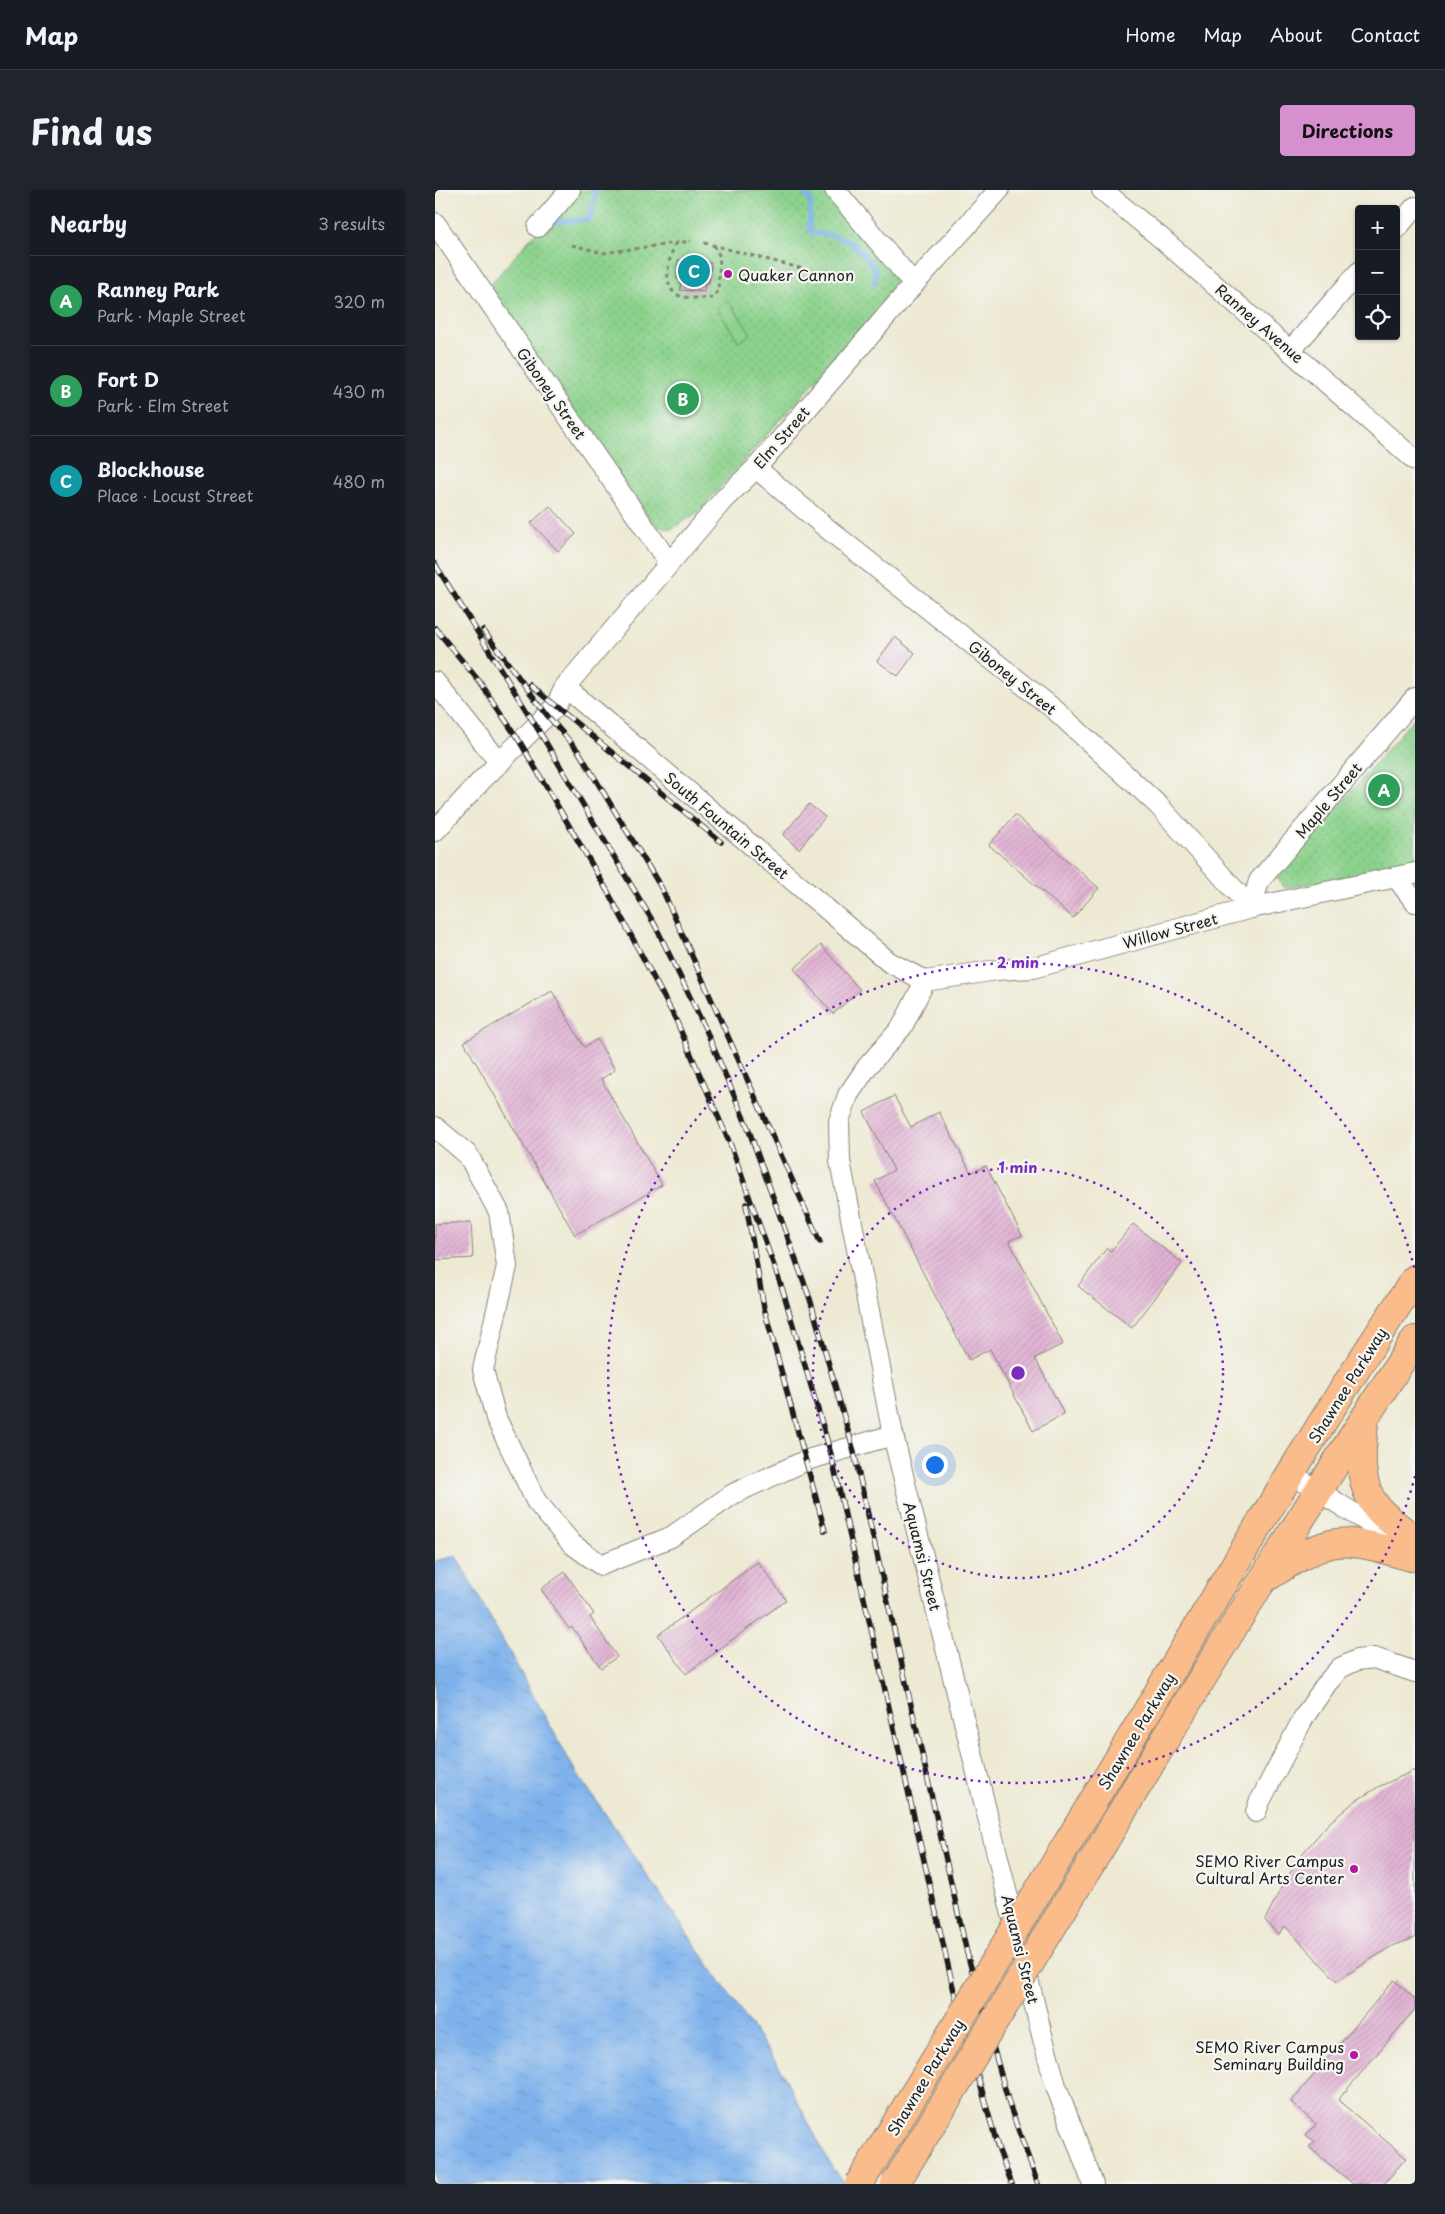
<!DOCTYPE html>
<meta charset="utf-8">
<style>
body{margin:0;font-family:"Playpen Sans",sans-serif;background:#20242c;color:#f1f3f6}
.controls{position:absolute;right:15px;top:15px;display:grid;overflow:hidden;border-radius:5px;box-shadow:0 1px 4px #0004}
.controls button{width:45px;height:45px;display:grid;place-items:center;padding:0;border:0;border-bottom:1px solid #363941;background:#171b24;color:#f1f3f6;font:25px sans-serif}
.you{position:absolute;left:499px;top:1274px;width:18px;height:18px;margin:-12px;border:4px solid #fff;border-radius:50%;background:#1a73e8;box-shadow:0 0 0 8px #1a73e833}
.badge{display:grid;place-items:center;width:32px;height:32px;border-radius:50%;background:#d690ce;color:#fff;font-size:16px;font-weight:700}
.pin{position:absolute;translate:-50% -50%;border:2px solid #fff;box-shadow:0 1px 5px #0006}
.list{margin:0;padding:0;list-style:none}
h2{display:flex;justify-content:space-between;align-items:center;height:65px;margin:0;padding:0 20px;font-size:21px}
h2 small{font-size:16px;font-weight:400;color:#9ea1a6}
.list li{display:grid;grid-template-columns:32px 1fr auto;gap:15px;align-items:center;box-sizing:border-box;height:90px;padding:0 20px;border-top:1px solid #363941}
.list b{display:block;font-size:19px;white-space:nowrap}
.list p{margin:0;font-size:16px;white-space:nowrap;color:#9ea1a6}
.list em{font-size:16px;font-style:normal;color:#9ea1a6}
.icon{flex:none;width:28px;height:28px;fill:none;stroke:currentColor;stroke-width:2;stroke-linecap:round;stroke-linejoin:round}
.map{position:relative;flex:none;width:980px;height:1994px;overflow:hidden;border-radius:5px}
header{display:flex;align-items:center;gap:30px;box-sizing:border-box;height:70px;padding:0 25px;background:#171b24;border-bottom:1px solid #363941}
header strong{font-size:24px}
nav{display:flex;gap:28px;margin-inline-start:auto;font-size:18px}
.intro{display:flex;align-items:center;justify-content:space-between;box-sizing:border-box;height:120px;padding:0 30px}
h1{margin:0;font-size:35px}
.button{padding:12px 22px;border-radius:5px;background:#d690ce;color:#111;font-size:18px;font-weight:700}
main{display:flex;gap:30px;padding:0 30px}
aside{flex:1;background:#171b24;border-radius:5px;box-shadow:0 1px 4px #0004}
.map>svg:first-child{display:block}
.park{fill:url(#park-dots);stroke:#547754}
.pitch{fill:#8cd28c;stroke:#547754}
.water{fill:url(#water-ripples);stroke:#4e6784}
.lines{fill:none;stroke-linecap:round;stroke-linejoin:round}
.stream{stroke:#7fb2ec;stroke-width:5}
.building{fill:url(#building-hatch)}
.minor-casing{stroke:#848278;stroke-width:22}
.highway-casing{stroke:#848278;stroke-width:30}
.path{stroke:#848278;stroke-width:3;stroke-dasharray:4 4;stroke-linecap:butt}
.minor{stroke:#fff;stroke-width:20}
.highway{stroke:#fabc8b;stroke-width:28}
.rail-casing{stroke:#1c1c1c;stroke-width:5.5}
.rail{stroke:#f6f6f2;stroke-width:4;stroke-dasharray:11;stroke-linecap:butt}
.highway-bridge-casing{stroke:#848278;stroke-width:30;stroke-linecap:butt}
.highway-bridge{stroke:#fabc8b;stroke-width:28}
.ring{fill:none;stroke:#7b2cbf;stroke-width:2.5;stroke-dasharray:2.5 5}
.poi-dot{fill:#b5179e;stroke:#f6f6f2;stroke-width:2}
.labels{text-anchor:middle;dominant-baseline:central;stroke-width:4.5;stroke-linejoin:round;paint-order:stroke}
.poi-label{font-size:15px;fill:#1c1c1c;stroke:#f6f6f2;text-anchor:end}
.street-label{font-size:15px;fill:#1c1c1c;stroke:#f6f6f2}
.centre{fill:#7b2cbf;stroke:#f6f6f2;stroke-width:2.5}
.ring-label{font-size:15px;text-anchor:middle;font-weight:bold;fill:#7b2cbf;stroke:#f6f6f2;stroke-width:4.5;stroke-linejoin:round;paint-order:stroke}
</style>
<header>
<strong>Map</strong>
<nav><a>Home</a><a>Map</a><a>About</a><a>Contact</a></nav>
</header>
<div class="intro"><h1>Find us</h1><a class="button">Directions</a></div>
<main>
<aside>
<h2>Nearby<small>3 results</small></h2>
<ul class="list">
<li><span class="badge" style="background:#2e9e5b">A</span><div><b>Ranney Park</b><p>Park · Maple Street</p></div><em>320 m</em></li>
<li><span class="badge" style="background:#2e9e5b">B</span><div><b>Fort D</b><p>Park · Elm Street</p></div><em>430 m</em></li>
<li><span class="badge" style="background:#0f9aa8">C</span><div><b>Blockhouse</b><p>Place · Locust Street</p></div><em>480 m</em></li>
</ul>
</aside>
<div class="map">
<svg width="980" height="1994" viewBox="0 0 980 1994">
<defs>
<pattern id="park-dots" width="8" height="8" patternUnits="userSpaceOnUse" patternTransform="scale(1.25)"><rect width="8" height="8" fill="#8cd28c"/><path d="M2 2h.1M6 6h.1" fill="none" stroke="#78b478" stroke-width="1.8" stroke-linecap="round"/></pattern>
<pattern id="water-ripples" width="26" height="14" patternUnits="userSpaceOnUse" patternTransform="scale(1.25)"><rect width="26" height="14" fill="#7fb2ec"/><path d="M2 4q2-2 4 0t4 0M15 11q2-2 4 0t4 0" fill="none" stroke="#6d98ca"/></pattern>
<pattern id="building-hatch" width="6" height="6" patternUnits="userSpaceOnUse" patternTransform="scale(1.25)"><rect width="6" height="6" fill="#e1b3d4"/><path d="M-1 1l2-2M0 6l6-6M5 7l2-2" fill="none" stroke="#c099b5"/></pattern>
</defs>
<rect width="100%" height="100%" fill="#f6f6f2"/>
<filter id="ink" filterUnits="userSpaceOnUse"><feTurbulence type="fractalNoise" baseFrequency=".02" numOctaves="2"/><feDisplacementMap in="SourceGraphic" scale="10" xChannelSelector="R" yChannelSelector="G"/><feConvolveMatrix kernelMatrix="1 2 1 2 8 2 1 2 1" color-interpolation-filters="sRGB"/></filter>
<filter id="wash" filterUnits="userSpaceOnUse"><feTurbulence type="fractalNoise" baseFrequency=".0096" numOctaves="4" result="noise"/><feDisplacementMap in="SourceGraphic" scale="20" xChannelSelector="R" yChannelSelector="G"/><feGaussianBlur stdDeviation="1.12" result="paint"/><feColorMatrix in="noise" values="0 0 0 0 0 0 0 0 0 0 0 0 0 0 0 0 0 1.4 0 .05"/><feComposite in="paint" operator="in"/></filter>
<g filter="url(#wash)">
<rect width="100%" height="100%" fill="#ede9d3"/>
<g class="park">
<polygon points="138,0 391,0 465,84 465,96 263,322 237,339 224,337 215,330 54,96"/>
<polygon points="980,527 980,674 850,698 842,688"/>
</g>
<polygon class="pitch" points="293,110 316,144 304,152 282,118"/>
<polygon class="water" points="21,1366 138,1577 345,1878 397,1978 411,1994 0,1994 0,1371"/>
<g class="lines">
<g class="stream">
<path d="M366 0 376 11 374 38 378 43C411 45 423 53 441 81L439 93"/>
<polyline points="122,32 155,29 161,0"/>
</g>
</g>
<g id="blocks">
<g class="building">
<polygon points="243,70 276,73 274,93 270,92 269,102 245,100 246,89 242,89"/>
<polygon points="115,316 141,344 123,361 96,333"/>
<polygon points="460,447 480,463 463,486 442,471"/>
<polygon points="374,614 390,627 364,659 348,645"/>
<polygon points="580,625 664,698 638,728 554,655"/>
<polygon points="386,755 425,800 398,824 359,779"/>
<polygon points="117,801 149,857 162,849 180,880 166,889 227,995 140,1045 29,852"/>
<polygon points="459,906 476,937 504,922 536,983 551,976 587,1045 574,1051 628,1154 600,1168 629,1224 598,1241 555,1159 534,1170 440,991 459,980 429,922"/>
<polygon points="36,1032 38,1068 0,1070 0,1034"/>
<polygon points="698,1034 747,1073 697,1138 643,1096 672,1058 676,1061"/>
<polygon points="323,1372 351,1410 251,1484 223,1445"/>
<polygon points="130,1382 159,1424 155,1427 182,1467 166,1478 137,1437 134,1439 106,1399"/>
<polygon points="980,1580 980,1748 957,1756 902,1791 850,1736 843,1745 830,1730 848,1694 867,1664 894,1633 919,1612 943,1597"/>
<polygon points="959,1790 980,1809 980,1819 903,1910 971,1968 949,1994 918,1994 874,1957 879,1951 871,1945 881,1934 856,1912"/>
</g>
</g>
</g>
<g filter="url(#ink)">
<use href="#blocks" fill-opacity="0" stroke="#848278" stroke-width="1"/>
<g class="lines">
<g class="minor-casing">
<g id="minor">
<polyline points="400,0 479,94"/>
<polyline points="667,0 726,48 980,270"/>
<polyline points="0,33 234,373"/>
<polyline points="103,37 135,0"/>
<polyline points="961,39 980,17"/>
<polyline points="856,160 924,82"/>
<polyline points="321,278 389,336 620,520 723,615 816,718"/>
<polyline points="0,492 65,573"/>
<polyline points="130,497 454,772 490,791 467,837 432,877 413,905 404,931 405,971 458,1245 607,1845 621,1896 658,1994"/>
<polyline points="0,641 45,592 121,516 130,497 288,310 321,278 479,94 564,0"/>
<polyline points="961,687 980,712"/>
<polyline points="816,718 824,691 980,508"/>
<polyline points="490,791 562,780 598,778 816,718 980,683"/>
<polyline points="0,937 33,965 64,1022 72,1076 48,1180 61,1228 101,1311 137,1354 166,1375 236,1347 298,1304 372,1270 458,1245"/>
<polyline points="856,1284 955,1346 964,1355"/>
<polyline points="821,1622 824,1613 869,1527 892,1493 905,1478 922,1470 939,1468 980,1482"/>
</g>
</g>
<g class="highway-casing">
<g id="highway">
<path d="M929 1233C926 1262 922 1296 944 1320 954 1331 968 1340 980 1350"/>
<path d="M834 1386C853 1374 873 1360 896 1354 920 1348 953 1361 976 1367"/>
<path d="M643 1636C754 1453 861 1267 980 1089"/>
<path d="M669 1652C769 1482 873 1315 980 1150"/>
</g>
</g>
<g class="path">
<path d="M241 53C234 66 225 99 245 106 255 109 267 108 277 108L283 101 285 67 279 55"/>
<polyline points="269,53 396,86"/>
<polyline points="137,55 168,63 256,51"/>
</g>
<use href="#minor" class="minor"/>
<use href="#highway" class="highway"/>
<g class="rail-casing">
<g id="rail">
<polyline points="0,374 101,536 220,735 271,840 313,938 375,1109 418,1258 532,1763 575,1917 603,1994"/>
<polyline points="0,438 44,491 85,552 173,702 241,830 296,956 348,1101 396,1264 518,1797 563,1958 577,1994"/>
<polyline points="48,440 112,525 144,562 227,699 385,1052"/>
<polyline points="95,495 286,652"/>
<polyline points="311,1014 329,1118 390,1341"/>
</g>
</g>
<use href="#rail" class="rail"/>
<g class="highway-bridge-casing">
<g id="highway-bridge">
<polyline points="424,1994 643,1636"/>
<polyline points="460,1994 669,1652"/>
</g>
</g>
<use href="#highway-bridge" class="highway-bridge"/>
</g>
</g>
<g class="ring">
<circle cx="583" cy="1183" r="205"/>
<path d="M980 1286A410 410 0 1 1 980 1080"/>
</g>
<g class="poi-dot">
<circle cx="293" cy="84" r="5"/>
<circle cx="919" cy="1679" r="5"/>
<circle cx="919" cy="1865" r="5"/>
</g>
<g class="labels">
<g class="poi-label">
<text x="303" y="84" text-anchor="start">Quaker Cannon</text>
<text x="909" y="1670">SEMO River Campus<tspan x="909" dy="17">Cultural Arts Center</tspan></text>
<text x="909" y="1856">SEMO River Campus<tspan x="909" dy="17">Seminary Building</tspan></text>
</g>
<g class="street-label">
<text transform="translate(825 133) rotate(41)">Ranney Avenue</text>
<text transform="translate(117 203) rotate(55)">Giboney Street</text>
<text transform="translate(346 247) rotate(-49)">Elm Street</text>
<text transform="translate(578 487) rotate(39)">Giboney Street</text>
<text transform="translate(893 610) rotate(-50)">Maple Street</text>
<text transform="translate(292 635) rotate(40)">South Fountain Street</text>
<text transform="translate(735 740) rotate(-15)">Willow Street</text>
<text transform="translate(912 1195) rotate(-58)">Shawnee Parkway</text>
<text transform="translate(488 1366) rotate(76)">Aquamsi Street</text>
<text transform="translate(701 1541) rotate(-59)">Shawnee Parkway</text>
<text transform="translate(586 1759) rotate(76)">Aquamsi Street</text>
<text transform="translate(490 1887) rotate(-59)">Shawnee Parkway</text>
</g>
</g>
<circle cx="583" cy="1183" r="8" class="centre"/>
<g class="ring-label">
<text x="583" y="778">2 min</text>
<text x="583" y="983">1 min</text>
</g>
</svg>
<div class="controls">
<button>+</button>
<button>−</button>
<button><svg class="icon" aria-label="locate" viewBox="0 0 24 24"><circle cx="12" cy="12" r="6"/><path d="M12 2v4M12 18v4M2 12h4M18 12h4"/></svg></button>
</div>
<div class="you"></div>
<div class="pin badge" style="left:949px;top:600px;background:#2e9e5b">A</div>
<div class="pin badge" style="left:248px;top:209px;background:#2e9e5b">B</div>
<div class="pin badge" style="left:259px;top:81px;background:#0f9aa8">C</div>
</div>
</main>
